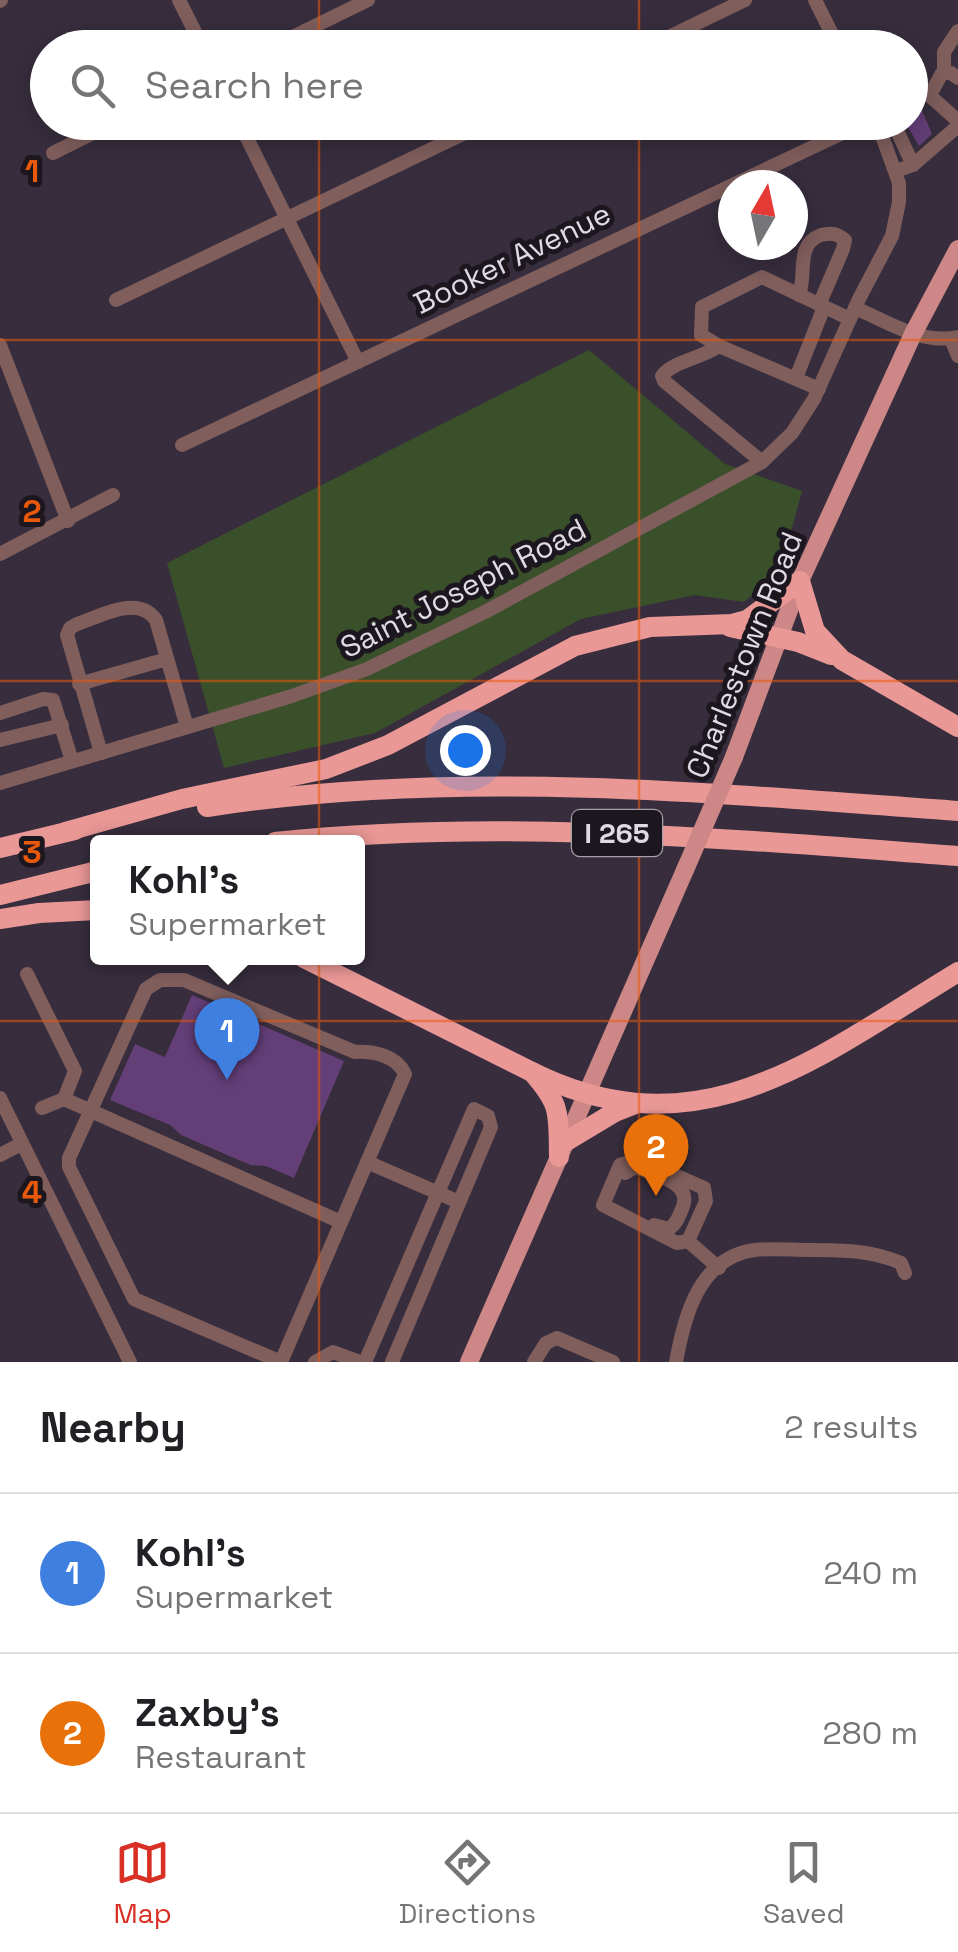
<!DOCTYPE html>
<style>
body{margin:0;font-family:"Space Grotesk",sans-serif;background:#f2f2f2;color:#202124}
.compass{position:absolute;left:718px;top:170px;width:90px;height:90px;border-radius:50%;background:#fff;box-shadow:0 5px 25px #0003;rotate:9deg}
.you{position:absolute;left:465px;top:750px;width:35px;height:35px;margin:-25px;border:8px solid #fff;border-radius:50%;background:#1a73e8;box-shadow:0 0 0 15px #1a73e833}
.badge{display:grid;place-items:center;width:65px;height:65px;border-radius:50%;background:#d93025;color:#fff;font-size:32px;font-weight:700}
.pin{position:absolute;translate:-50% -82px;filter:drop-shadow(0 2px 5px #0008)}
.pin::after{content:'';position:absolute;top:52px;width:35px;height:30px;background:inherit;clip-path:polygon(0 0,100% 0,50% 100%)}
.popup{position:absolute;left:90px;top:835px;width:275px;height:130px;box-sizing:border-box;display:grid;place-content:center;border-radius:10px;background:#fff;filter:drop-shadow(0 2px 8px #0005);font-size:32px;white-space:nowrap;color:#757577}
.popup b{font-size:38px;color:#202124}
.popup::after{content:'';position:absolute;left:50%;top:100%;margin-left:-20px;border:20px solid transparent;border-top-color:#fff}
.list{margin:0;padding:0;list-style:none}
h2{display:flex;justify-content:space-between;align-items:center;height:130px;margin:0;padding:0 40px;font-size:42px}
h2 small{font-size:32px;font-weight:400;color:#757577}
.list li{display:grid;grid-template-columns:65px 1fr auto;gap:30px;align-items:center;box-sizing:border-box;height:160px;padding:0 40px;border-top:2px solid #e0e0e0}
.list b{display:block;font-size:38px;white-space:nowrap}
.list p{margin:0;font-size:32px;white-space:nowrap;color:#757577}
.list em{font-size:32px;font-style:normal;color:#757577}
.icon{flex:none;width:55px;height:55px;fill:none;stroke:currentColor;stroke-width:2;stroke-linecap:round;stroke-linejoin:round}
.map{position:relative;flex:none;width:958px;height:1362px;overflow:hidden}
.search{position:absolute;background:#fff;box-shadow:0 5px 25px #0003;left:30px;right:30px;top:30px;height:110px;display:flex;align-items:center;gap:25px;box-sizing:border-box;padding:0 35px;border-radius:55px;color:#757577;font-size:38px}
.sheet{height:450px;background:#fff}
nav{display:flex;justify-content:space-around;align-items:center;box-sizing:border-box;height:140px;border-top:2px solid #e0e0e0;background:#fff;font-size:28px;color:#757577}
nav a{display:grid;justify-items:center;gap:5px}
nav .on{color:#d93025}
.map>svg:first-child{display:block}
.green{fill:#3a502a}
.building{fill:#633e77}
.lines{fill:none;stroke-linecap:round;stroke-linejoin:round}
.minor{stroke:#7f5e5c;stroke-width:14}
.major{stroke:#cc8786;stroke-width:18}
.highway{stroke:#ea9896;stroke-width:20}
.major-bridge{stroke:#cc8786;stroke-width:18}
.grid{fill:none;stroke:#e8590c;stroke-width:2.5;stroke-opacity:0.55}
.labels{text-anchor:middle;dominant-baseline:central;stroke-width:10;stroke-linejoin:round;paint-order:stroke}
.shield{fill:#1c171e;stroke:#a5a0a9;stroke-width:2.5}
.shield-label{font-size:28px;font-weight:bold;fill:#e0dae4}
.street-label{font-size:30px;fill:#e0dae4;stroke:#1c171e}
.grid-label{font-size:32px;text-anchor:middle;font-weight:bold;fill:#e8590c;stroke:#1c171e;stroke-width:10;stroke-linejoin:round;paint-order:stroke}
</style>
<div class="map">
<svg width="958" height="1362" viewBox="0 0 958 1362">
<rect width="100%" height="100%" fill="#372d3d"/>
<polygon class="green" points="589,350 725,464 802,491 781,569 744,602 695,595 581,619 375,733 224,768 167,563"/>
<g class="building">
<polygon points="919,103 932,134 919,146 905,122 910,122 910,107"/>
<polygon points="192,995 344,1061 294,1178 266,1166 251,1165 227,1155 181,1135 170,1125 110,1100 135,1044 165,1057"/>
</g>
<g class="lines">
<g class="minor">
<polyline points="179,0 203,48"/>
<polyline points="815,0 839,48"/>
<polyline points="0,1 1,0"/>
<polyline points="270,48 368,0"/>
<polyline points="646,48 745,0"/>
<polyline points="944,73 944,52 958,31"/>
<polyline points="910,83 920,87 958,121"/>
<polyline points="930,95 942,73 951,73 958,78"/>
<polyline points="239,122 358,362"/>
<polyline points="893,122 913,165"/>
<polyline points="53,153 115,122"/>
<polyline points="896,171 913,165 958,126"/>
<path d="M799 295C807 275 795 244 821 235 832 232 837 234 845 240L843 249 819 305"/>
<polyline points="116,300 488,122"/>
<path d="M855 308C889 322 921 345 958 337"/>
<polyline points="951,339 958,356"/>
<polyline points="0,345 68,521"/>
<path d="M719 346C700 359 673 361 662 376L664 381 762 462"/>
<polyline points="796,378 824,307"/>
<polyline points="819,389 719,346 701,335 702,307 762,277 850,319"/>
<polyline points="182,445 866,122"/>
<polyline points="0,554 113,495"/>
<polyline points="79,684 167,659"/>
<polyline points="0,713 43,699 53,700 72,761"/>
<polyline points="0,740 62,725"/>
<path d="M101 753 67 635 70 628 77 624C101 616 138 594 156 620L187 727"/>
<polyline points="0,783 292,696 367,669 485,612 762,462 792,433 814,399 859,299 892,236 899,202 899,183 877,122"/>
<polyline points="27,974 75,1071 64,1099 341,1222"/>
<polyline points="0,1098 130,1362"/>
<polyline points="42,1108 64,1099"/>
<polyline points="0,1155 21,1144"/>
<polyline points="367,1162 459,1202"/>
<path d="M625 1173 635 1167C655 1175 694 1182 682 1209 678 1218 677 1223 669 1229L654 1225"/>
<polyline points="688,1241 706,1201 704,1188 638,1159 620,1165 603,1205 677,1243 688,1241 719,1268"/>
<path d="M281 1362 405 1074C397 1056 374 1051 355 1052L184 980H160L146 989 69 1158V1167L134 1299 281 1362"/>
<polyline points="315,1362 333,1352 360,1362"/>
<polyline points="365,1362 474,1109 488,1116 491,1127 392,1362"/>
<polyline points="534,1362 546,1343 557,1338 613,1362"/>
<path d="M676 1362C684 1317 699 1257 755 1250 773 1248 792 1250 810 1250 842 1250 871 1250 901 1263L905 1273"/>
</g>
<g class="major">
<polyline points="734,757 800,581 913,334 958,249"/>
<polyline points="469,1362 685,870"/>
</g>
<g class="highway">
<polyline points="730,627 798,642 831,655"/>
<path d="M207 807C457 768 708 793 958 811"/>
<polyline points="65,832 182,799 326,769 388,745 575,646 650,627 732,624 747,620 800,581 815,631 842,660 958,727"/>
<path d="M275 842C503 818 730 839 958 856"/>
<polyline points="0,848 75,830"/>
<polyline points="0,895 97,871"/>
<polyline points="0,919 39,913 97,910"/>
<path d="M304 958 532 1072C562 1106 558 1113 559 1157"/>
<path d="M532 1072C701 1156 819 1056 958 972"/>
<polyline points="565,1142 615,1112 638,1103"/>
</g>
<polyline class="major-bridge" points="685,870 734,757"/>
</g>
<path class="grid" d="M319 0V48M639 0V48M319 122V1362M639 122V1362M0 340H958M0 681H958M0 1021H958"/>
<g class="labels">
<rect class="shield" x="572" y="810" width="90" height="46" rx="8"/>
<g class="shield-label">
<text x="617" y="833">I 265</text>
</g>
<g class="street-label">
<text transform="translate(512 258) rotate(-26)">Booker Avenue</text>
<text transform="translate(463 588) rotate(-27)">Saint Joseph Road</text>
<text transform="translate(744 655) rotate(-68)">Charlestown Road</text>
</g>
</g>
<g class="grid-label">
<text x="32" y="182">1</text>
<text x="32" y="522">2</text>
<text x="32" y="863">3</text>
<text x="32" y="1203">4</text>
</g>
</svg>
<svg class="compass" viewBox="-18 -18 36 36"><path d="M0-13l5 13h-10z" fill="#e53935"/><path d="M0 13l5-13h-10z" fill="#757577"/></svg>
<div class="you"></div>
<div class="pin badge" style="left:227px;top:1080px;background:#3f7fe0">1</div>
<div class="popup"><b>Kohl's</b>Supermarket</div>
<div class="pin badge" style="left:656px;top:1196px;background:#e8710a">2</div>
<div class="search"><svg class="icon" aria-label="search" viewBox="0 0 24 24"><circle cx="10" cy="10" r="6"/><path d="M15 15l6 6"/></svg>Search here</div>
</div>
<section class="sheet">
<h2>Nearby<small>2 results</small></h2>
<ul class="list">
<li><span class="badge" style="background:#3f7fe0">1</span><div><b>Kohl's</b><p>Supermarket</p></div><em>240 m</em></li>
<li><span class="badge" style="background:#e8710a">2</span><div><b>Zaxby's</b><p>Restaurant</p></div><em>280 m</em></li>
</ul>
</section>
<nav>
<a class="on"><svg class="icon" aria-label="map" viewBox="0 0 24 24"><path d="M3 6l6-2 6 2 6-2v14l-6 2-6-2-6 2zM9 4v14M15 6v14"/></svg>Map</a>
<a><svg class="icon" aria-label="directions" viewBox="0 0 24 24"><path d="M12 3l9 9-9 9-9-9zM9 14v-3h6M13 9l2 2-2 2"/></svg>Directions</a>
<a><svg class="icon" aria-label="saved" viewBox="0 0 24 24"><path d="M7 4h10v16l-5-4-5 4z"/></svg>Saved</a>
</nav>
